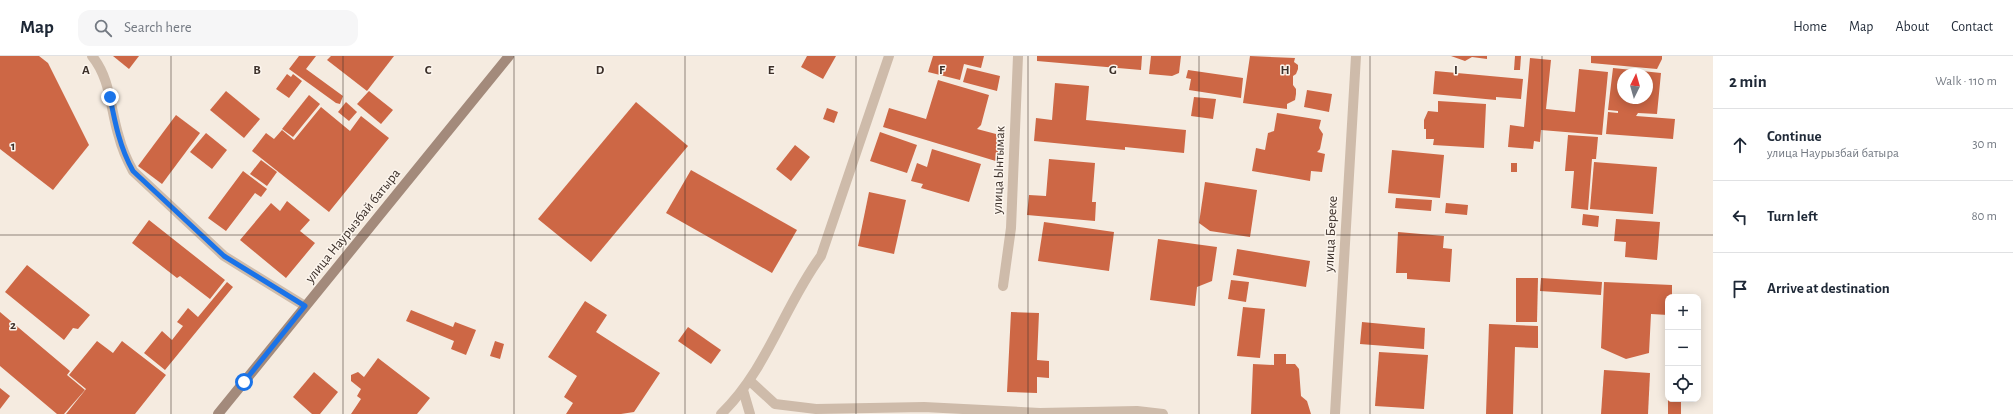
<!DOCTYPE html>
<meta charset="utf-8">
<style>
body{margin:0;font-family:"Alegreya Sans",sans-serif;background:#f6f6f7;color:#1f2937}
.controls{position:absolute;right:12px;bottom:12px;display:grid;overflow:hidden;border-radius:8px;box-shadow:0 2px 10px #0003}
.controls button{width:36px;height:36px;display:grid;place-items:center;padding:0;border:0;border-bottom:1px solid #e0e1e3;background:#fff;color:#1f2937;font:20px sans-serif}
.compass{position:absolute;left:1617px;top:12px;width:36px;height:36px;border-radius:50%;background:#fff;box-shadow:0 2px 10px #0003;rotate:5deg}
.stop{position:absolute;width:12px;height:12px;margin:-9px;border:3px solid #1a73e8;border-radius:50%;background:#fff}
.stop.end{background:#1a73e8;border-color:#fff;box-shadow:0 1px 4px #0008}
.list{margin:0;padding:0;list-style:none}
h2{display:flex;justify-content:space-between;align-items:center;height:52px;margin:0;padding:0 16px;font-size:17px}
h2 small{font-size:13px;font-weight:400;color:#747a83}
.list li{display:grid;grid-template-columns:26px 1fr auto;gap:12px;align-items:center;box-sizing:border-box;height:72px;padding:0 16px;border-top:1px solid #e0e1e3}
.list b{display:block;font-size:15px;white-space:nowrap}
.list p{margin:0;font-size:13px;white-space:nowrap;color:#747a83}
.list em{font-size:13px;font-style:normal;color:#747a83}
.icon{flex:none;width:22px;height:22px;fill:none;stroke:currentColor;stroke-width:2;stroke-linecap:round;stroke-linejoin:round}
.map{position:relative;flex:none;width:1713px;height:358px;overflow:hidden}
header{display:flex;align-items:center;gap:24px;box-sizing:border-box;height:56px;padding:0 20px;background:#fff;border-bottom:1px solid #e0e1e3}
header strong{font-size:19px}
nav{display:flex;gap:22px;margin-inline-start:auto;font-size:14px}
.search{width:280px;height:36px;background:#f6f6f7;display:flex;align-items:center;gap:10px;box-sizing:border-box;padding:0 14px;border-radius:12px;color:#747a83;font-size:15px}
main{display:flex}
aside{flex:1;background:#fff}
.map>svg:first-child{display:block}
.building{fill:#cd6745;fill-rule:evenodd}
.lines{fill:none;stroke-linecap:round;stroke-linejoin:round}
.service{stroke:#cebbaa;stroke-width:10}
.minor{stroke:#cebbaa;stroke-width:10}
.secondary{stroke:#a38a7b;stroke-width:10}
.route{stroke:#1a73e8;stroke-width:5}
.grid{fill:none;stroke:#3c302a;stroke-width:1;stroke-opacity:0.55}
.labels{text-anchor:middle;dominant-baseline:central;stroke-width:3;stroke-linejoin:round;paint-order:stroke}
.street-label{font-size:14px;fill:#3c302a;stroke:#fcf5ed}
.grid-label{font-size:13px;text-anchor:middle;font-weight:bold;fill:#3c302a;stroke:#fcf5ed;stroke-width:3;stroke-linejoin:round;paint-order:stroke}
</style>
<header>
<strong>Map</strong>
<div class="search"><svg class="icon" aria-label="search" viewBox="0 0 24 24"><circle cx="10" cy="10" r="6"/><path d="M15 15l6 6"/></svg>Search here</div>
<nav><a>Home</a><a>Map</a><a>About</a><a>Contact</a></nav>
</header>
<main>
<div class="map">
<svg width="1713" height="358" viewBox="0 0 1713 358">
<rect width="100%" height="100%" fill="#f5ebe0"/>
<g class="building">
<polygon points="0,0 39,0 48,7 89,89 53,134 0,93"/>
<polygon points="113,0 139,0 129,13"/>
<polygon points="299,0 316,0 306,13 343,40 340,48 336,47 289,13"/>
<polygon points="331,0 394,0 367,35 327,4"/>
<polygon points="807,0 836,0 823,23 801,11"/>
<polygon points="933,0 984,0 981,12 964,8 960,24 928,16"/>
<polygon points="1037,0 1142,0 1141,14 1037,5"/>
<polygon points="1151,0 1181,0 1179,17 1172,20 1149,18"/>
<polygon points="1250,0 1295,2 1294,6 1298,9 1298,13 1296,18 1293,20 1293,29 1296,33 1296,38 1295,44 1287,48 1287,53 1243,47"/>
<polygon points="1451,0 1487,0 1487,3 1472,1 1465,5"/>
<polygon points="1515,0 1521,0 1520,14 1514,14"/>
<polygon points="1591,0 1662,0 1662,3 1657,13 1591,7"/>
<polygon points="1530,2 1551,4 1546,53 1575,56 1579,13 1608,16 1602,79 1541,74 1540,86 1534,85 1533,93 1508,91 1510,69 1524,71"/>
<polygon points="967,12 1000,20 997,35 963,26"/>
<path d="M1613 12 1661 17 1657 58 1638 57 1636 60 1675 63 1673 83 1606 78 1608 56 1618 57V55L1608 54ZM1623 18H1647V42H1623Z"/>
<polygon points="1188,14 1243,22 1241,42 1189,34 1191,23 1186,22"/>
<polygon points="1435,15 1523,23 1521,43 1496,41 1496,44 1433,38"/>
<polygon points="287,18 291,21 293,18 302,25 289,42 276,33"/>
<polygon points="938,24 989,39 981,69 977,73 996,78 999,106 883,71 889,52 926,63"/>
<polygon points="1055,27 1089,30 1086,64 1186,74 1184,97 1125,91 1125,94 1034,85 1036,62 1052,64"/>
<polygon points="1307,34 1332,38 1329,56 1304,51"/>
<polygon points="226,35 260,63 244,82 210,54"/>
<polygon points="369,35 393,54 381,68 357,48"/>
<polygon points="309,39 320,48 293,81 282,73"/>
<polygon points="1194,41 1216,43 1213,63 1191,60"/>
<polygon points="1438,45 1486,48 1484,92 1433,89 1434,83 1426,83 1426,73 1424,73 1424,64 1428,55 1438,56"/>
<polygon points="346,46 357,56 349,65 338,56"/>
<polygon points="636,46 688,90 591,206 538,163"/>
<polygon points="321,51 350,75 361,60 389,82 329,156 252,95 266,77 274,83 282,74 294,84"/>
<polygon points="827,52 838,56 834,67 823,63"/>
<polygon points="1277,57 1321,64 1319,72 1323,78 1320,93 1317,96 1325,98 1322,116 1311,115 1310,125 1252,115 1256,92 1265,94 1268,77 1274,75"/>
<polygon points="176,59 200,77 162,128 138,110"/>
<polygon points="880,76 917,89 907,117 870,105"/>
<polygon points="206,77 227,94 212,113 190,96"/>
<polygon points="1568,79 1598,81 1596,103 1592,103 1588,154 1571,152 1574,115 1565,115"/>
<polygon points="795,89 810,101 791,125 776,113"/>
<polygon points="932,93 981,108 969,146 921,132 923,128 911,125 917,107 927,111"/>
<polygon points="1392,94 1444,99 1440,142 1388,137"/>
<polygon points="1049,103 1095,107 1092,146 1096,146 1095,165 1027,159 1029,139 1046,140"/>
<polygon points="261,104 277,116 267,130 250,118"/>
<polygon points="1594,106 1657,111 1653,158 1590,153"/>
<rect x="1511" y="107" width="6" height="9"/>
<polygon points="691,114 797,174 772,217 666,157"/>
<polygon points="243,115 267,133 261,141 255,137 226,175 208,162"/>
<polygon points="1205,126 1257,134 1250,181 1210,175 1199,167"/>
<polygon points="869,136 906,144 894,198 858,190"/>
<polygon points="1396,142 1432,144 1431,155 1395,152"/>
<polygon points="287,145 310,164 300,175 315,187 286,222 240,184 271,147 280,155"/>
<polygon points="1446,147 1468,149 1467,159 1445,157"/>
<polygon points="1583,158 1599,160 1598,171 1582,169"/>
<polygon points="1616,163 1660,166 1657,204 1625,201 1626,186 1614,185"/>
<polygon points="149,164 225,224 210,243 180,220 177,222 132,187"/>
<polygon points="1044,166 1114,176 1109,215 1038,205"/>
<polygon points="1398,176 1444,180 1443,192 1452,193 1450,226 1407,223 1407,217 1396,217"/>
<polygon points="1158,183 1217,191 1212,225 1197,231 1195,250 1150,244"/>
<polygon points="1237,193 1310,205 1306,231 1233,219"/>
<polygon points="27,209 90,259 78,273 73,272 64,284 5,236"/>
<polygon points="1516,222 1538,222 1537,266 1516,266"/>
<polygon points="1541,222 1602,226 1601,239 1540,235"/>
<polygon points="1231,224 1249,226 1246,246 1228,243"/>
<polygon points="227,226 233,231 165,314 144,297 162,275 172,284 183,270 177,266 188,252 198,261"/>
<polygon points="1604,226 1672,229 1672,241 1668,241 1668,259 1651,258 1649,297 1626,303 1601,292"/>
<polygon points="585,245 607,259 596,276 660,317 634,356 621,358 566,358 573,347 564,341 577,320 548,301"/>
<polygon points="1243,251 1265,253 1260,302 1237,300"/>
<polygon points="411,254 453,271 455,266 476,274 466,299 451,293 454,285 406,265"/>
<polygon points="0,256 70,315 67,319 85,334 64,358 57,358 0,310"/>
<polygon points="1011,256 1039,257 1037,304 1049,305 1049,322 1037,321 1037,337 1007,336"/>
<polygon points="1362,266 1425,272 1424,293 1360,288"/>
<polygon points="1489,268 1538,270 1538,292 1515,291 1513,358 1486,358"/>
<polygon points="688,271 721,294 711,308 678,285"/>
<polygon points="97,285 113,297 122,285 166,319 135,358 66,358 86,333 69,319"/>
<polygon points="495,285 504,288 500,303 490,300"/>
<polygon points="1379,296 1428,299 1424,353 1375,350"/>
<polygon points="1274,298 1286,298 1286,308 1295,308 1299,313 1301,340 1307,345 1311,358 1251,358 1253,308 1274,309"/>
<polygon points="378,302 430,342 417,358 351,358 361,343 357,340 361,333 351,325 351,319 358,316 364,321"/>
<polygon points="1604,314 1650,317 1648,358 1601,358"/>
<polygon points="314,316 338,336 320,358 312,358 293,341"/>
<polygon points="0,332 10,340 0,353"/>
<rect x="1668" y="343" width="13" height="15"/>
</g>
<g class="lines">
<g class="service">
<path d="M92 0C111 23 110 53 119 81 122 93 127 104 133 115L224 200 305 250"/>
<polyline points="750,325 775,348 816,353 924,351 1040,357 1137,355 1163,358"/>
<polyline points="743,334 750,358"/>
</g>
<g class="minor">
<polyline points="1003,230 1011,172 1018,0"/>
<path d="M721 358C767 314 784 250 821 200L889 0"/>
<polyline points="1335,358 1356,0"/>
</g>
<polyline class="secondary" points="218,358 509,0"/>
</g>
<g class="lines">
<path class="route" d="M110 41C115 67 120 92 133 115L224 200 305 250 244 326"/>
</g>
<path class="grid" d="M171 0V358M343 0V358M514 0V358M685 0V358M856 0V358M1028 0V358M1199 0V358M1370 0V358M1542 0V358M0 179H1713"/>
<g class="labels">
<g class="street-label">
<text transform="translate(999 114) rotate(-88)">улица Ынтымак</text>
<text transform="translate(353 170) rotate(-51)">улица Наурызбай батыра</text>
<text transform="translate(1331 178) rotate(-87)">улица Береке</text>
</g>
</g>
<g class="grid-label">
<text x="86" y="18">A</text>
<text x="257" y="18">B</text>
<text x="428" y="18">C</text>
<text x="600" y="18">D</text>
<text x="771" y="18">E</text>
<text x="942" y="18">F</text>
<text x="1113" y="18">G</text>
<text x="1285" y="18">H</text>
<text x="1456" y="18">I</text>
<text x="13" y="94">1</text>
<text x="13" y="273">2</text>
</g>
</svg>
<div class="controls">
<button>+</button>
<button>−</button>
<button><svg class="icon" aria-label="locate" viewBox="0 0 24 24"><circle cx="12" cy="12" r="6"/><path d="M12 2v4M12 18v4M2 12h4M18 12h4"/></svg></button>
</div>
<svg class="compass" viewBox="-18 -18 36 36"><path d="M0-13l5 13h-10z" fill="#e53935"/><path d="M0 13l5-13h-10z" fill="#747a83"/></svg>
<div class="stop" style="left:244px;top:326px"></div>
<div class="stop end" style="left:110px;top:41px"></div>
</div>
<aside>
<h2>2 min<small>Walk · 110 m</small></h2>
<ul class="list">
<li><svg class="icon" aria-label="ahead" viewBox="0 0 24 24"><path d="M12 20V5M6 11l6-6 6 6"/></svg><div><b>Continue</b><p>улица Наурызбай батыра</p></div><em>30 m</em></li>
<li><svg class="icon" aria-label="left" viewBox="0 0 24 24"><path d="M17 20v-9H6M10 6l-5 5 5 5"/></svg><div><b>Turn left</b></div><em>80 m</em></li>
<li><svg class="icon" aria-label="arrive" viewBox="0 0 24 24"><path d="M6 21V4h12l-3 4 3 4H6"/></svg><div><b>Arrive at destination</b></div></li>
</ul>
</aside>
</main>
